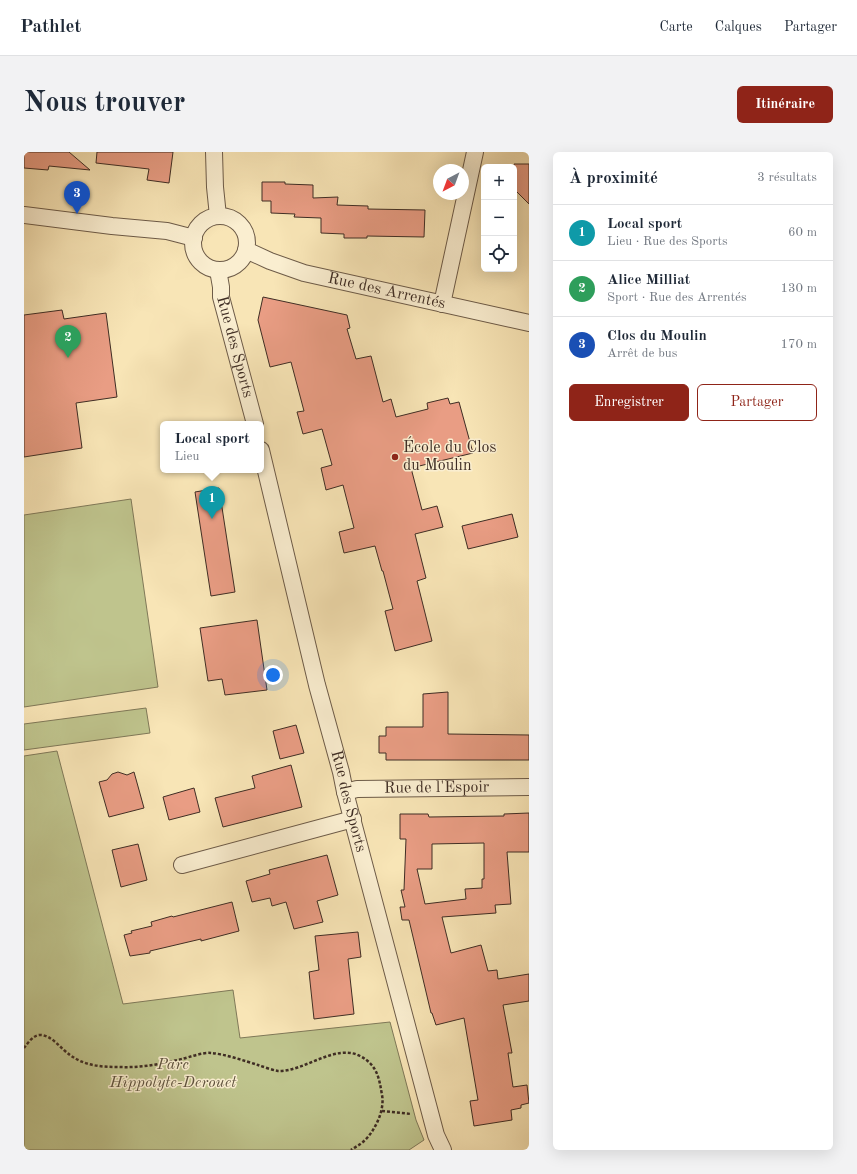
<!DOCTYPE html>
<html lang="fr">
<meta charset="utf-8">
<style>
body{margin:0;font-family:"Old Standard TT",serif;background:#f2f2f3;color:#1f2937}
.controls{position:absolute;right:12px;top:12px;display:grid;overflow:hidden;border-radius:6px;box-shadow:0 4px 16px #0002}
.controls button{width:36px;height:36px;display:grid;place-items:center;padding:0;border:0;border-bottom:1px solid #e0e1e3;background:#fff;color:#1f2937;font:20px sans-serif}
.compass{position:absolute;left:409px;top:12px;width:36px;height:36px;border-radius:50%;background:#fff;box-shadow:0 4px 16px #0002;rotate:221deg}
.you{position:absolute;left:249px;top:523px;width:14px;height:14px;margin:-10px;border:3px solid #fff;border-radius:50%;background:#1a73e8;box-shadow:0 0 0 6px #1a73e833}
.badge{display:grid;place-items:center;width:26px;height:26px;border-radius:50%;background:#8f2418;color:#fff;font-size:13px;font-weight:700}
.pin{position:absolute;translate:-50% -33px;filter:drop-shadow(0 1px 2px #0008)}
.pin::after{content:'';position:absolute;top:21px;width:14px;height:12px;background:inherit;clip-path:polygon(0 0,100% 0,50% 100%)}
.popup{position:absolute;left:136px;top:269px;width:104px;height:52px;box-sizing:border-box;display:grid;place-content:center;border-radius:6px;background:#fff;filter:drop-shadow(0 1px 3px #0005);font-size:13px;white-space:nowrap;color:#747a83}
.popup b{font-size:15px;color:#1f2937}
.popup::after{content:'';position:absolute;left:50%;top:100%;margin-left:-8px;border:8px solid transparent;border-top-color:#fff}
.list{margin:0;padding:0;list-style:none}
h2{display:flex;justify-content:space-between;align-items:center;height:52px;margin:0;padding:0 16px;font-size:17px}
h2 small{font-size:13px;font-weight:400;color:#747a83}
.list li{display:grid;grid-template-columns:26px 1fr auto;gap:12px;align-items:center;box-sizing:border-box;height:56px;padding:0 16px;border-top:1px solid #e0e1e3}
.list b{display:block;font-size:15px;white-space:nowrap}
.list p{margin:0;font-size:13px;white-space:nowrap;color:#747a83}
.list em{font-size:13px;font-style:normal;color:#747a83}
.actions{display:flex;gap:8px;padding:12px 16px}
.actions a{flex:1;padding:9px 0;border:1px solid #8f2418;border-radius:6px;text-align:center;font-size:14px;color:#8f2418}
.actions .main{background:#8f2418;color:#fff}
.icon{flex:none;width:22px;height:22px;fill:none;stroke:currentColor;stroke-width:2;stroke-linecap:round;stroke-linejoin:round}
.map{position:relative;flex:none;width:505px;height:998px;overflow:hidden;border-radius:6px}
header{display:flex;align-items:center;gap:24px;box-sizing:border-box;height:56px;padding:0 20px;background:#fff;border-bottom:1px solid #e0e1e3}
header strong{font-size:19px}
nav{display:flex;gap:22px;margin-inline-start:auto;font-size:14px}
.intro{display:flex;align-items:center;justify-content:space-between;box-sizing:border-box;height:96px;padding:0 24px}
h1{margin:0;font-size:28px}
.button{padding:10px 18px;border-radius:6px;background:#8f2418;color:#fff;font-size:14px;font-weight:700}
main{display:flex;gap:24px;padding:0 24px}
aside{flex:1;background:#fff;border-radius:6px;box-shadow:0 4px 16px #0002}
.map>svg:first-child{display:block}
.green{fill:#bfc48d;stroke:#7f7858}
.building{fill:#e99d84;stroke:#3f2d24;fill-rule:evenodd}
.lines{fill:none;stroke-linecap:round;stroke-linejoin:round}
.minor-casing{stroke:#6d5b48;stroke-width:18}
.path{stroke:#3f2d24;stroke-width:2.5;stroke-dasharray:3 2;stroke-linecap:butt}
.minor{stroke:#faeed0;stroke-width:16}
.poi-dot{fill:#8f2418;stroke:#faeed0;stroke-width:1.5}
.labels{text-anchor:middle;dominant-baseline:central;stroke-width:3;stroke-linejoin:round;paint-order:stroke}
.street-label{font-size:16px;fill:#3f2d24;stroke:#faeed0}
.poi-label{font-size:16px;fill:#3f2d24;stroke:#faeed0;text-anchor:start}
.park-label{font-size:16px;font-style:italic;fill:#5f533e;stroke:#faeed0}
</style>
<header>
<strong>Pathlet</strong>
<nav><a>Carte</a><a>Calques</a><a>Partager</a></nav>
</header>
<div class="intro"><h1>Nous trouver</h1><a class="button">Itinéraire</a></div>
<main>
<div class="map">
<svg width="505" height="998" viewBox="0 0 505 998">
<rect width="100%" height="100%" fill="#f8e5b6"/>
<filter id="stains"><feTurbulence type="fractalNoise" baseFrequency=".005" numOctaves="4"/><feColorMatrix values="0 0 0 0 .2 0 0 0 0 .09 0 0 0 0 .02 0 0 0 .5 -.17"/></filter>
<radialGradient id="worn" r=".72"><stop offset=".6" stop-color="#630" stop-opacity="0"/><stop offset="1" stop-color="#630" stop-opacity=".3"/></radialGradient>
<g class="green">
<polygon points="107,347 134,535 0,555 0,363"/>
<polygon points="122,556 126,581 0,598 0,572"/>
<polygon points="33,599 99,852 209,838 216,886 366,870 392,968 400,988 385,998 0,998 0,604"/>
</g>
<g class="building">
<polygon points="0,0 45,0 66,18 25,14 24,18 0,16"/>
<polygon points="73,0 149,0 145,31 123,28 125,17 72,11"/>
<polygon points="490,12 505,12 505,52 490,37"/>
<polygon points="238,30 261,30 261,32 289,33 289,46 314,45 313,53 344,54 344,57 401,58 400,85 343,84 343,86 320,86 320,82 297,81 297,66 270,65 271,62 247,61 247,49 238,49"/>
<polygon points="239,145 323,163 326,176 323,177 332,207 347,204 359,250 367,247 372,265 404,257 403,251 424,246 426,252 435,250 449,301 387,316 398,358 413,354 419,375 391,382 402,426 393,429 408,489 371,499 361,459 369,457 359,419 358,419 351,394 320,401 315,380 330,376 319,333 302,338 297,316 308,313 298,277 279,282 273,260 280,259 267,210 246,215 234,168"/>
<polygon points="38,158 40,167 82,161 93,245 52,251 58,296 0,305 0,163"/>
<polygon points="195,336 211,440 187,444 171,340"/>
<polygon points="488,362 494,385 444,397 438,374"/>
<polygon points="233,468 243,538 201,543 198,527 184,529 176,476"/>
<polygon points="424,540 424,582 505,583 505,608 362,608 362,601 355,601 355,584 362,584 362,575 399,575 399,542"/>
<polygon points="272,573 280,601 256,607 249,579"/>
<polygon points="267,613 278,655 199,675 191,646 231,636 228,624"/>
<polygon points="94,620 103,623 110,620 120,656 85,665 75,630 83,628 88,622"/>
<polygon points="170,636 176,660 145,668 139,645"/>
<path d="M505 661V700H483L487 752 471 753 472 761 418 765 427 801 457 793 464 819 473 818 474 827 505 822V849L479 853 488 901H484L489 935 503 933 505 951 497 953V956L487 958 488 968 450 974 446 949 454 948 440 866 412 873 408 861H407L385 768H378L376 755H381L377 738H380L382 687H376V662H404L405 665 480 664V662ZM460 691V727H458V736L441 737 442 747 401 752 393 717H408V692Z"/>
<polygon points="114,692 123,728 97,735 88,698"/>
<polygon points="303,703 314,743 293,749 299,770 270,777 262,750 248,754 246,746 228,750 222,729 246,722 245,718"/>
<polygon points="208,750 215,779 177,789 177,787 126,799 126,801 106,804 100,783 108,781 107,779 128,774 127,770 148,764 149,765"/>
<polygon points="334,780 337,805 324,807 330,862 290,867 285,820 295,818 291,784"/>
</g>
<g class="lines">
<g class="minor-casing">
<g id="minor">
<polyline points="190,0 191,35 194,64"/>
<polyline points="0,63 88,74 143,79 170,86"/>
<circle cx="196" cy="91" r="27"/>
<path id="s1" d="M222 98 246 109 280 121 505 171"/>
<path id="s2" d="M194 118 197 135V145L231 272"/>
<polyline points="418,152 451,0"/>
<path id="s3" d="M237 298 293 533 317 620 321 640 412 983 419 998"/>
<path id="s4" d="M321 640 333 637 505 635"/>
<polyline points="158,713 329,667"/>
</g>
</g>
<g class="path">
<path d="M0 896C4 891 9 883 16 883 28 883 37 897 46 903 61 914 77 915 95 915 116 916 137 912 158 907 166 905 179 900 187 901 201 902 221 909 234 913 240 915 248 918 254 919 280 920 311 891 336 904 353 913 355 925 358 943 361 958 351 979 340 989 336 993 331 995 327 998"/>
<polyline points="358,959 387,962"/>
</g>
<use href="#minor" class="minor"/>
</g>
<circle class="poi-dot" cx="371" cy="305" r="4"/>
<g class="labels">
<g class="street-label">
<text stroke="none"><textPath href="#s1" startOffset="147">Rue des Arrentés</textPath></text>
<text stroke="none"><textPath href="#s2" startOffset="79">Rue des Sports</textPath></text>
<text stroke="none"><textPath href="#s4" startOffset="92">Rue de l'Espoir</textPath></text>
<text stroke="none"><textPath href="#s3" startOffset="362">Rue des Sports</textPath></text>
</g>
<g class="poi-label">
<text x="379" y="296">École du Clos<tspan x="379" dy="18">du Moulin</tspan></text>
</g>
<g class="park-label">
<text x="149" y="913">Parc<tspan x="149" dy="18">Hippolyte-Derouet</tspan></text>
</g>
</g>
<rect width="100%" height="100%" filter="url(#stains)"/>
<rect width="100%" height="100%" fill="url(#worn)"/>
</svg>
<div class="controls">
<button>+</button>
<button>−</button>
<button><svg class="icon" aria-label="locate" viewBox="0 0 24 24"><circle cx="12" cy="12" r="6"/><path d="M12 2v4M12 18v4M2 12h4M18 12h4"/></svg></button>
</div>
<svg class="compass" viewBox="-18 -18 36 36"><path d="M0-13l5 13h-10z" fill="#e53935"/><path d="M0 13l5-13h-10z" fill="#747a83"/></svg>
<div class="you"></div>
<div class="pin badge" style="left:188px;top:367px;background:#0f9aa8">1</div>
<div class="popup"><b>Local sport</b>Lieu</div>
<div class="pin badge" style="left:44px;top:206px;background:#2e9e5b">2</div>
<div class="pin badge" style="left:53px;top:62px;background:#1a4fb4">3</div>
</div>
<aside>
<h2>À proximité<small>3 résultats</small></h2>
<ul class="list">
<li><span class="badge" style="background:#0f9aa8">1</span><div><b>Local sport</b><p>Lieu · Rue des Sports</p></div><em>60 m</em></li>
<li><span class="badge" style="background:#2e9e5b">2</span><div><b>Alice Milliat</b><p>Sport · Rue des Arrentés</p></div><em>130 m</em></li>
<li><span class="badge" style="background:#1a4fb4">3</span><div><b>Clos du Moulin</b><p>Arrêt de bus</p></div><em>170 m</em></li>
</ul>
<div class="actions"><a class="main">Enregistrer</a><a>Partager</a></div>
</aside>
</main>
